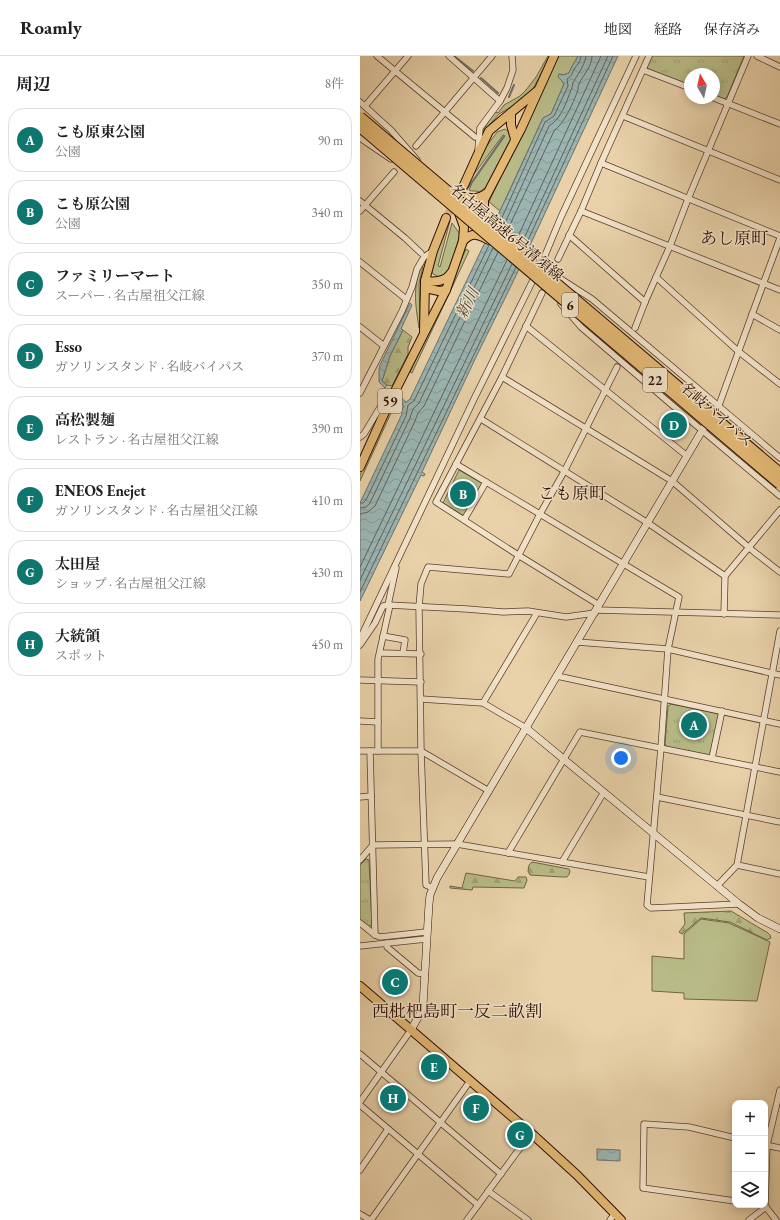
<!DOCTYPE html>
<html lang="ja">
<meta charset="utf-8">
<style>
body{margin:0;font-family:"EB Garamond","Noto Serif JP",serif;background:#f2f2f2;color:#202124}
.controls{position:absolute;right:12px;bottom:12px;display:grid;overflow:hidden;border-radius:8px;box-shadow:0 2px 10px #0003}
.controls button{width:36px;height:36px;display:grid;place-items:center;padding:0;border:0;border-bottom:1px solid #e0e0e0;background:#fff;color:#202124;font:20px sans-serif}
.compass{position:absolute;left:324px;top:12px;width:36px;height:36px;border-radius:50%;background:#fff;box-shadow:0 2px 10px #0003;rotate:351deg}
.you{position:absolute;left:261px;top:702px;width:14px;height:14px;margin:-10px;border:3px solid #fff;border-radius:50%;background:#1a73e8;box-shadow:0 0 0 6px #1a73e833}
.badge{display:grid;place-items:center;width:26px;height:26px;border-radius:50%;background:#0f766e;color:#fff;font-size:13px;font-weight:700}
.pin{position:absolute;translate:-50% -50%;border:2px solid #fff;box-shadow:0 1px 4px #0006}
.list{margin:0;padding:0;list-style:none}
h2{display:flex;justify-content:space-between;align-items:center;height:52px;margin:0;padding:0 16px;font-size:17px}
h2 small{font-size:13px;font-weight:400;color:#757577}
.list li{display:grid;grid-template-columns:26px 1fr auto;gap:12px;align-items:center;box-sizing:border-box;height:64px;margin:0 8px 8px;padding:0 8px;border:1px solid #e0e0e0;border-radius:16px}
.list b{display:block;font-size:15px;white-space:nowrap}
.list p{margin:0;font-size:13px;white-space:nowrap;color:#757577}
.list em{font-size:13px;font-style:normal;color:#757577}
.icon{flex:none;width:22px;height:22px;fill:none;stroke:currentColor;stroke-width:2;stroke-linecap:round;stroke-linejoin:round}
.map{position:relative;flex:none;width:420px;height:1164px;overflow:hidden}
header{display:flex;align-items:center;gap:24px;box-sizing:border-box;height:56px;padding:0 20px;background:#fff;border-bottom:1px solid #e0e0e0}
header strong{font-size:19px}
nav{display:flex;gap:22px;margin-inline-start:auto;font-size:14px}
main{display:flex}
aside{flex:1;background:#fff}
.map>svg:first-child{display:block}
.grass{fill:#b8bb87;stroke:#726444}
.forest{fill:url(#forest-firs);stroke:#726444}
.park{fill:url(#park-tufts);stroke:#726444}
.water{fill:url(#water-waves);stroke:#6e726b}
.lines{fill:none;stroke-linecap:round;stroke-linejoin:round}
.shore{stroke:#626159;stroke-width:1}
.stream{stroke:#6e726b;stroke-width:2}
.street-tunnel{stroke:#ccb490;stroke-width:5.5;stroke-dasharray:5.5 3;stroke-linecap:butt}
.primary-tunnel{stroke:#ccb490;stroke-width:8;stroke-dasharray:8 4;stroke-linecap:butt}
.street-casing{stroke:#5a3e2a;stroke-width:7}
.secondary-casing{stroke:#2b0d00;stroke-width:8}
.primary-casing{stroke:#2b0d00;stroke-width:10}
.highway-casing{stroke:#2b0d00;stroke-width:12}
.street{stroke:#f1e2c8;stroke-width:5.5}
.secondary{stroke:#f1e2c8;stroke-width:7}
.primary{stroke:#e4b975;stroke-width:8}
.highway{stroke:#e4b975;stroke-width:10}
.highway-bridge-casing{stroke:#2b0d00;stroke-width:12;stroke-linecap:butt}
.highway-bridge{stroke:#e4b975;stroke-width:10}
.labels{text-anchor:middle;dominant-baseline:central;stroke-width:3;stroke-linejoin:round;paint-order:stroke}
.shield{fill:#f1e2c8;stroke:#664d3c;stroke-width:1}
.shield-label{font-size:14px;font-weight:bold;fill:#2b0d00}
.street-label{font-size:15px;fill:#2b0d00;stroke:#f1e2c8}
.water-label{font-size:16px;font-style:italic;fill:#52483e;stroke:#f1e2c8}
.quarter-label{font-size:17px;fill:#2b0d00;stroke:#f1e2c8}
</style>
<header>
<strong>Roamly</strong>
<nav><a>地図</a><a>経路</a><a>保存済み</a></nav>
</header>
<main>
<aside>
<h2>周辺<small>8件</small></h2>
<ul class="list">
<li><span class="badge">A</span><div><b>こも原東公園</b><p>公園</p></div><em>90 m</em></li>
<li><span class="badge">B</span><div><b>こも原公園</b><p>公園</p></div><em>340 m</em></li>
<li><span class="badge">C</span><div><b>ファミリーマート</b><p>スーパー · 名古屋祖父江線</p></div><em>350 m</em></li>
<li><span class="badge">D</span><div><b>Esso</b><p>ガソリンスタンド · 名岐バイパス</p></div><em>370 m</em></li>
<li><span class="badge">E</span><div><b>高松製麺</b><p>レストラン · 名古屋祖父江線</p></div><em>390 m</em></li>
<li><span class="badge">F</span><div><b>ENEOS Enejet</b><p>ガソリンスタンド · 名古屋祖父江線</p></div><em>410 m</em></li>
<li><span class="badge">G</span><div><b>太田屋</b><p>ショップ · 名古屋祖父江線</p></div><em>430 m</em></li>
<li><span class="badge">H</span><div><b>大統領</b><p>スポット</p></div><em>450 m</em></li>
</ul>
</aside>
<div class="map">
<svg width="420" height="1164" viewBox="0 0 420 1164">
<defs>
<pattern id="forest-firs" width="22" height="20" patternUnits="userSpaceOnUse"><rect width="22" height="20" fill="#b8bb87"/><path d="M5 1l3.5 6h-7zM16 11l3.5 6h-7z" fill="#9ea073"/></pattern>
<pattern id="park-tufts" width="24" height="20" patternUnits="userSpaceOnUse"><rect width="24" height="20" fill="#b8bb87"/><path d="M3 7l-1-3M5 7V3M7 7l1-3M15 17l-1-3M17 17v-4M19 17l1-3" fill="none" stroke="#9ea073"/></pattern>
<pattern id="water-waves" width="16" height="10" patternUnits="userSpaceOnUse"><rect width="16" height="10" fill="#9ab5b2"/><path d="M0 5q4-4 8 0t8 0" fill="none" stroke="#859a97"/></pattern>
</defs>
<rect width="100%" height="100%" fill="#e9d2aa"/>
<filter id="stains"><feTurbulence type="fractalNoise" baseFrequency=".005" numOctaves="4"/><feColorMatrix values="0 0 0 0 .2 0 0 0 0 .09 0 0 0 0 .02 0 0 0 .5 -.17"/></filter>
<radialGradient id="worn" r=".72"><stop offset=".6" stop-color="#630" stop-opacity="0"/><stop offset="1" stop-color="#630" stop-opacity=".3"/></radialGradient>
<g class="grass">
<polygon points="188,0 190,0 173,33 161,45 139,58 125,74 121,82 123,74 135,56 138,57 144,49 160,40 166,34 176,21"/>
<path d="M197 0H218C215 6 211 11 209 17L203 19 199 18 198 21 202 25 204 28 191 58 183 62 140 155 129 146Z"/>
<path d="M145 73 151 78V83C144 99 135 128 119 136 116 134 112 136 109 134L112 127 145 80 143 79 109 125 126 91 137 76Z"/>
<path d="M90 165 78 210 80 211 92 167 100 178C97 189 94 208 87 216 85 219 82 220 79 221L73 218 71 214 79 189Z"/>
<polygon points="106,193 109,195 52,317 50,316"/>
<path d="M64 205 59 228 60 260 59 272C55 246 52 229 64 205Z"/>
<polygon points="34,345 36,346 0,425 0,419"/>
<polygon points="341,863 369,867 410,886 397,945 324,943 324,937 292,935 292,900 324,903 324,878"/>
</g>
<g class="forest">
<polygon points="43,274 52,281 48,291 48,298 32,330 27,329 22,325 30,300"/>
<path d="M172 806 209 813C211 815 209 819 207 821H202L170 819 168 815 169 809Z"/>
<polygon points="106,817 155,825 158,821 166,821 167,824 164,832 113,831 112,834 90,832 90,830 102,832"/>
<polygon points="371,855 408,877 410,879 411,882 407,884 370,866 341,862 322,878 319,876 325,868 324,857"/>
</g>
<g class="park">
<polygon points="292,0 384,0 367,41 364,43 354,39 354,18 330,18 330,29 288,13 287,10"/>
<polygon points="99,414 123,428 104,460 83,447"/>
<polygon points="311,648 358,657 359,659 352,697 349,699 308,691 305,688 308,650"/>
<polygon points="6,803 9,804 12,869 7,871 0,865 0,809"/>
</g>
<g class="water">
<path d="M218 0H258L152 228 117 299 62 416 65 418 64 420 61 419 0 545V447L42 358 41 356 44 350 38 344 40 341 46 346 50 343 150 134 183 62 191 58 204 28 202 25 198 21 199 18 203 19 209 17C211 11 215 6 218 0Z"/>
<polygon points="50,247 52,249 41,273 43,274 30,300 22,325 27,329 25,332 19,326 19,314 20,309"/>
<polygon points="237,1093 260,1094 260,1105 237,1104"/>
</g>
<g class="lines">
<g class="shore">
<path d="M140 166 185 66 194 60 208 30 207 23C213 19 211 18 215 12 218 8 220 6 221 0"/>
<path d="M144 169 189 70C201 63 206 47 211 34 213 31 212 27 214 25 218 18 225 9 226 0"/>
<path d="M148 173 194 75C206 65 212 49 218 34 218 32 218 30 219 28 223 19 232 11 232 0"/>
<polyline points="156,185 241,0"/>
<polyline points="161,189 248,0"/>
<polyline points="164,193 253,0"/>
<polyline points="0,447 3,447 6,444 46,360 48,349 54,345 129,189"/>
<polyline points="0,452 6,451 10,447 50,362 53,353 59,347 133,192"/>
<polyline points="0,458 8,456 15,450 55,365 58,357 64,350 138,196"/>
<polyline points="0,511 147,204"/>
<polyline points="0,524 152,208"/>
<polyline points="0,536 156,211"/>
</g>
<g class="stream">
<polyline points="94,0 113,15"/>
<polyline points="121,22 138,37"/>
<polyline points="149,41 154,29"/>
<polyline points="107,133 144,80"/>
<polyline points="46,882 57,881"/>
</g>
<g class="street-tunnel">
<polyline points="182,237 198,203"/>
<polyline points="257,311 274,274"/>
</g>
<polyline class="primary-tunnel" points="86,162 104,129"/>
<g class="street-casing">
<g id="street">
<polyline points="17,0 115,81"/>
<polyline points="89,0 140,45"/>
<polyline points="397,0 420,11"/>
<polyline points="283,14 330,32"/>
<polyline points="354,42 420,68"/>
<polyline points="0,46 31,74 57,104"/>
<polyline points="5,50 48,0"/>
<polyline points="263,60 420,124"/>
<polyline points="0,82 31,103"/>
<polyline points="56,90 132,0"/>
<polyline points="118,94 120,72 140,45 147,32 153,14 152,0"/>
<polyline points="241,107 420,180"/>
<polyline points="0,145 45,182 61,197"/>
<polyline points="0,155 34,116"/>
<polyline points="221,155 420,234"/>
<polyline points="209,179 285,246"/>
<polyline points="198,203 221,155 241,107 289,0"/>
<polyline points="0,206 46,243"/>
<polyline points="181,209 201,161 276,0"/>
<polyline points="187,214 232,243 420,402"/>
<polyline points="296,221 378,295 420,328"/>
<polyline points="182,237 142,321 76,446 158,499 239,549"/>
<polyline points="201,248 221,271 312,349 420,440"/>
<polyline points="392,258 420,274"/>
<polyline points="166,270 327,400"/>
<polyline points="0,271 24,290"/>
<polyline points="275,272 285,246 310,190 328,143 388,0"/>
<polyline points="142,321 312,425 393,495 420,516"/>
<polyline points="0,337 42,255 52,231 57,213 64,201 73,195"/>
<polyline points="355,356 359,349 420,182"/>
<polyline points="121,363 288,467 365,520"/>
<polyline points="0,381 4,378 22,348 28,349"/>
<polyline points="96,408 319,541 308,593 301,692 287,849 291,852 379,848"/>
<polyline points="104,464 126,426"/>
<polyline points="28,549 36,512"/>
<polyline points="236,554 420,559"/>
<polyline points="364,558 365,520 420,454"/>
<polyline points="23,580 45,584 43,597"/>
<polyline points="0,583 115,341 174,222"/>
<polyline points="217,586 308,593 420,619"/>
<polyline points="0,589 15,567 23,550 28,549 107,553 143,556 168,555 206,561 235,557"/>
<polyline points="20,597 61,598"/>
<polyline points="197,620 420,668"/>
<polyline points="0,624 61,626"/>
<polyline points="61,643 123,647 166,672"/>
<polyline points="123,647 177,557"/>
<polyline points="0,665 18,666"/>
<polyline points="0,695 61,695 129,735"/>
<polyline points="10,695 15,879"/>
<polyline points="18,695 18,603 30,549"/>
<polyline points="352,702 362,655"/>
<polyline points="0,741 11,740"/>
<polyline points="297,741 420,766"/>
<polyline points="148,797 220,676 420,716"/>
<polyline points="0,804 13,789 97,788 289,821"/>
<polyline points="202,806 244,736"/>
<polyline points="377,809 420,818"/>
<polyline points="357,830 377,809 420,575"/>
<polyline points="73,832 66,829 61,695 59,551 61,528 68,511 149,518 180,458 205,414 257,311"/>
<polyline points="0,867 15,879 20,881 66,876"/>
<polyline points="27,887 27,891 58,917 65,918"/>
<polyline points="0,890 66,883"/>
<polyline points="0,998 141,1118"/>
<polyline points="0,1046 51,974"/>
<polyline points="0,1049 118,1149"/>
<polyline points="375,1082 329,1071 284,1068 283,1132 375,1145"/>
<polyline points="405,1089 420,1092"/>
<polyline points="0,1114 28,1073"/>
<polyline points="128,1135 168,1164"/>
<polyline points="0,1158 10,1164"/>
<polyline points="11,1164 110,1025"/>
<polyline points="107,1164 171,1077"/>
<polyline points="250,1164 255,1157"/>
<polyline points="389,1164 406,1151"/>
<polyline points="416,1164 405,1150 407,1089 420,1034"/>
</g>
</g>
<g class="secondary-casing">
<g id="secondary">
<polyline points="166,672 379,848 398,862 420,873"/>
<polyline points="51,974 61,956 63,949 69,848 70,839 77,822 346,368"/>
</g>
</g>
<g class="primary-casing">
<g id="primary">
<polyline points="151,57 151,69 155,83"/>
<polyline points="104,129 118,98 129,75 177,35"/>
<path d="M100 140C110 143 118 144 127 137"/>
<polyline points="130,164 124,151 124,144 161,73 194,0"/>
<path d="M103 185C113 175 118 179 129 184"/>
<path d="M65 225C75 226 85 226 91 217"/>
<polyline points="65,232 79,235 86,234"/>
<polyline points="64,275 65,225 73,195 86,162"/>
<polyline points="0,411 28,349 86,234 103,185 104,171 99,157"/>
<polyline points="0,930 171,1077 217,1119 261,1164"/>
</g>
</g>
<g class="highway-casing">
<polyline id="highway" points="114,152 143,176"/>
</g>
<use href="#street" class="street"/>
<use href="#secondary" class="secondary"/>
<use href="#primary" class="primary"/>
<use href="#highway" class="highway"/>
<g class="highway-bridge-casing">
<g id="highway-bridge">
<polyline points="0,61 420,417"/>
<polyline points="0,71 420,428"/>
</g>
</g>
<use href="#highway-bridge" class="highway-bridge"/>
</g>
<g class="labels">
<g class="shield">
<rect x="202" y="237" width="16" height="24" rx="3"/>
<rect x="283" y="312" width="24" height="24" rx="3"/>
<rect x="18" y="333" width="24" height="24" rx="3"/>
</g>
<g class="shield-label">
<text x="210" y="249">6</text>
<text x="295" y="324">22</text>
<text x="30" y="345">59</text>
</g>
<g class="street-label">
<text transform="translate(147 176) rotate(40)">名古屋高速6号清須線</text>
<text transform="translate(357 358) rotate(41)">名岐バイパス</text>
</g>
<g class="water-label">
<text transform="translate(107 247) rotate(-64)">新川</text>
</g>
<g class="quarter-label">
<text x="374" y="182">あし原町</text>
<text x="212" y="437">こも原町</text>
<text x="97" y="955">西枇杷島町一反二畝割</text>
</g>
</g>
<rect width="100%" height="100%" filter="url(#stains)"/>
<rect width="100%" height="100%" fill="url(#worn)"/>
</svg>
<div class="controls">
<button>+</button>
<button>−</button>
<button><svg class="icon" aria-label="layers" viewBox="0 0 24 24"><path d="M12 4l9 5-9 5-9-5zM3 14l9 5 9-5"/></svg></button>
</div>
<svg class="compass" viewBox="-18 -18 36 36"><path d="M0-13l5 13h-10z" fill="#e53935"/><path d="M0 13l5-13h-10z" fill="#757577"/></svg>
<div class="you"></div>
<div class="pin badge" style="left:334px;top:669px">A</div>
<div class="pin badge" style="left:103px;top:438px">B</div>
<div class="pin badge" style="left:35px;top:926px">C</div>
<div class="pin badge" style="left:314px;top:369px">D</div>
<div class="pin badge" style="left:74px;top:1011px">E</div>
<div class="pin badge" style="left:116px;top:1052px">F</div>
<div class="pin badge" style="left:160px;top:1079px">G</div>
<div class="pin badge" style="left:33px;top:1042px">H</div>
</div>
</main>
